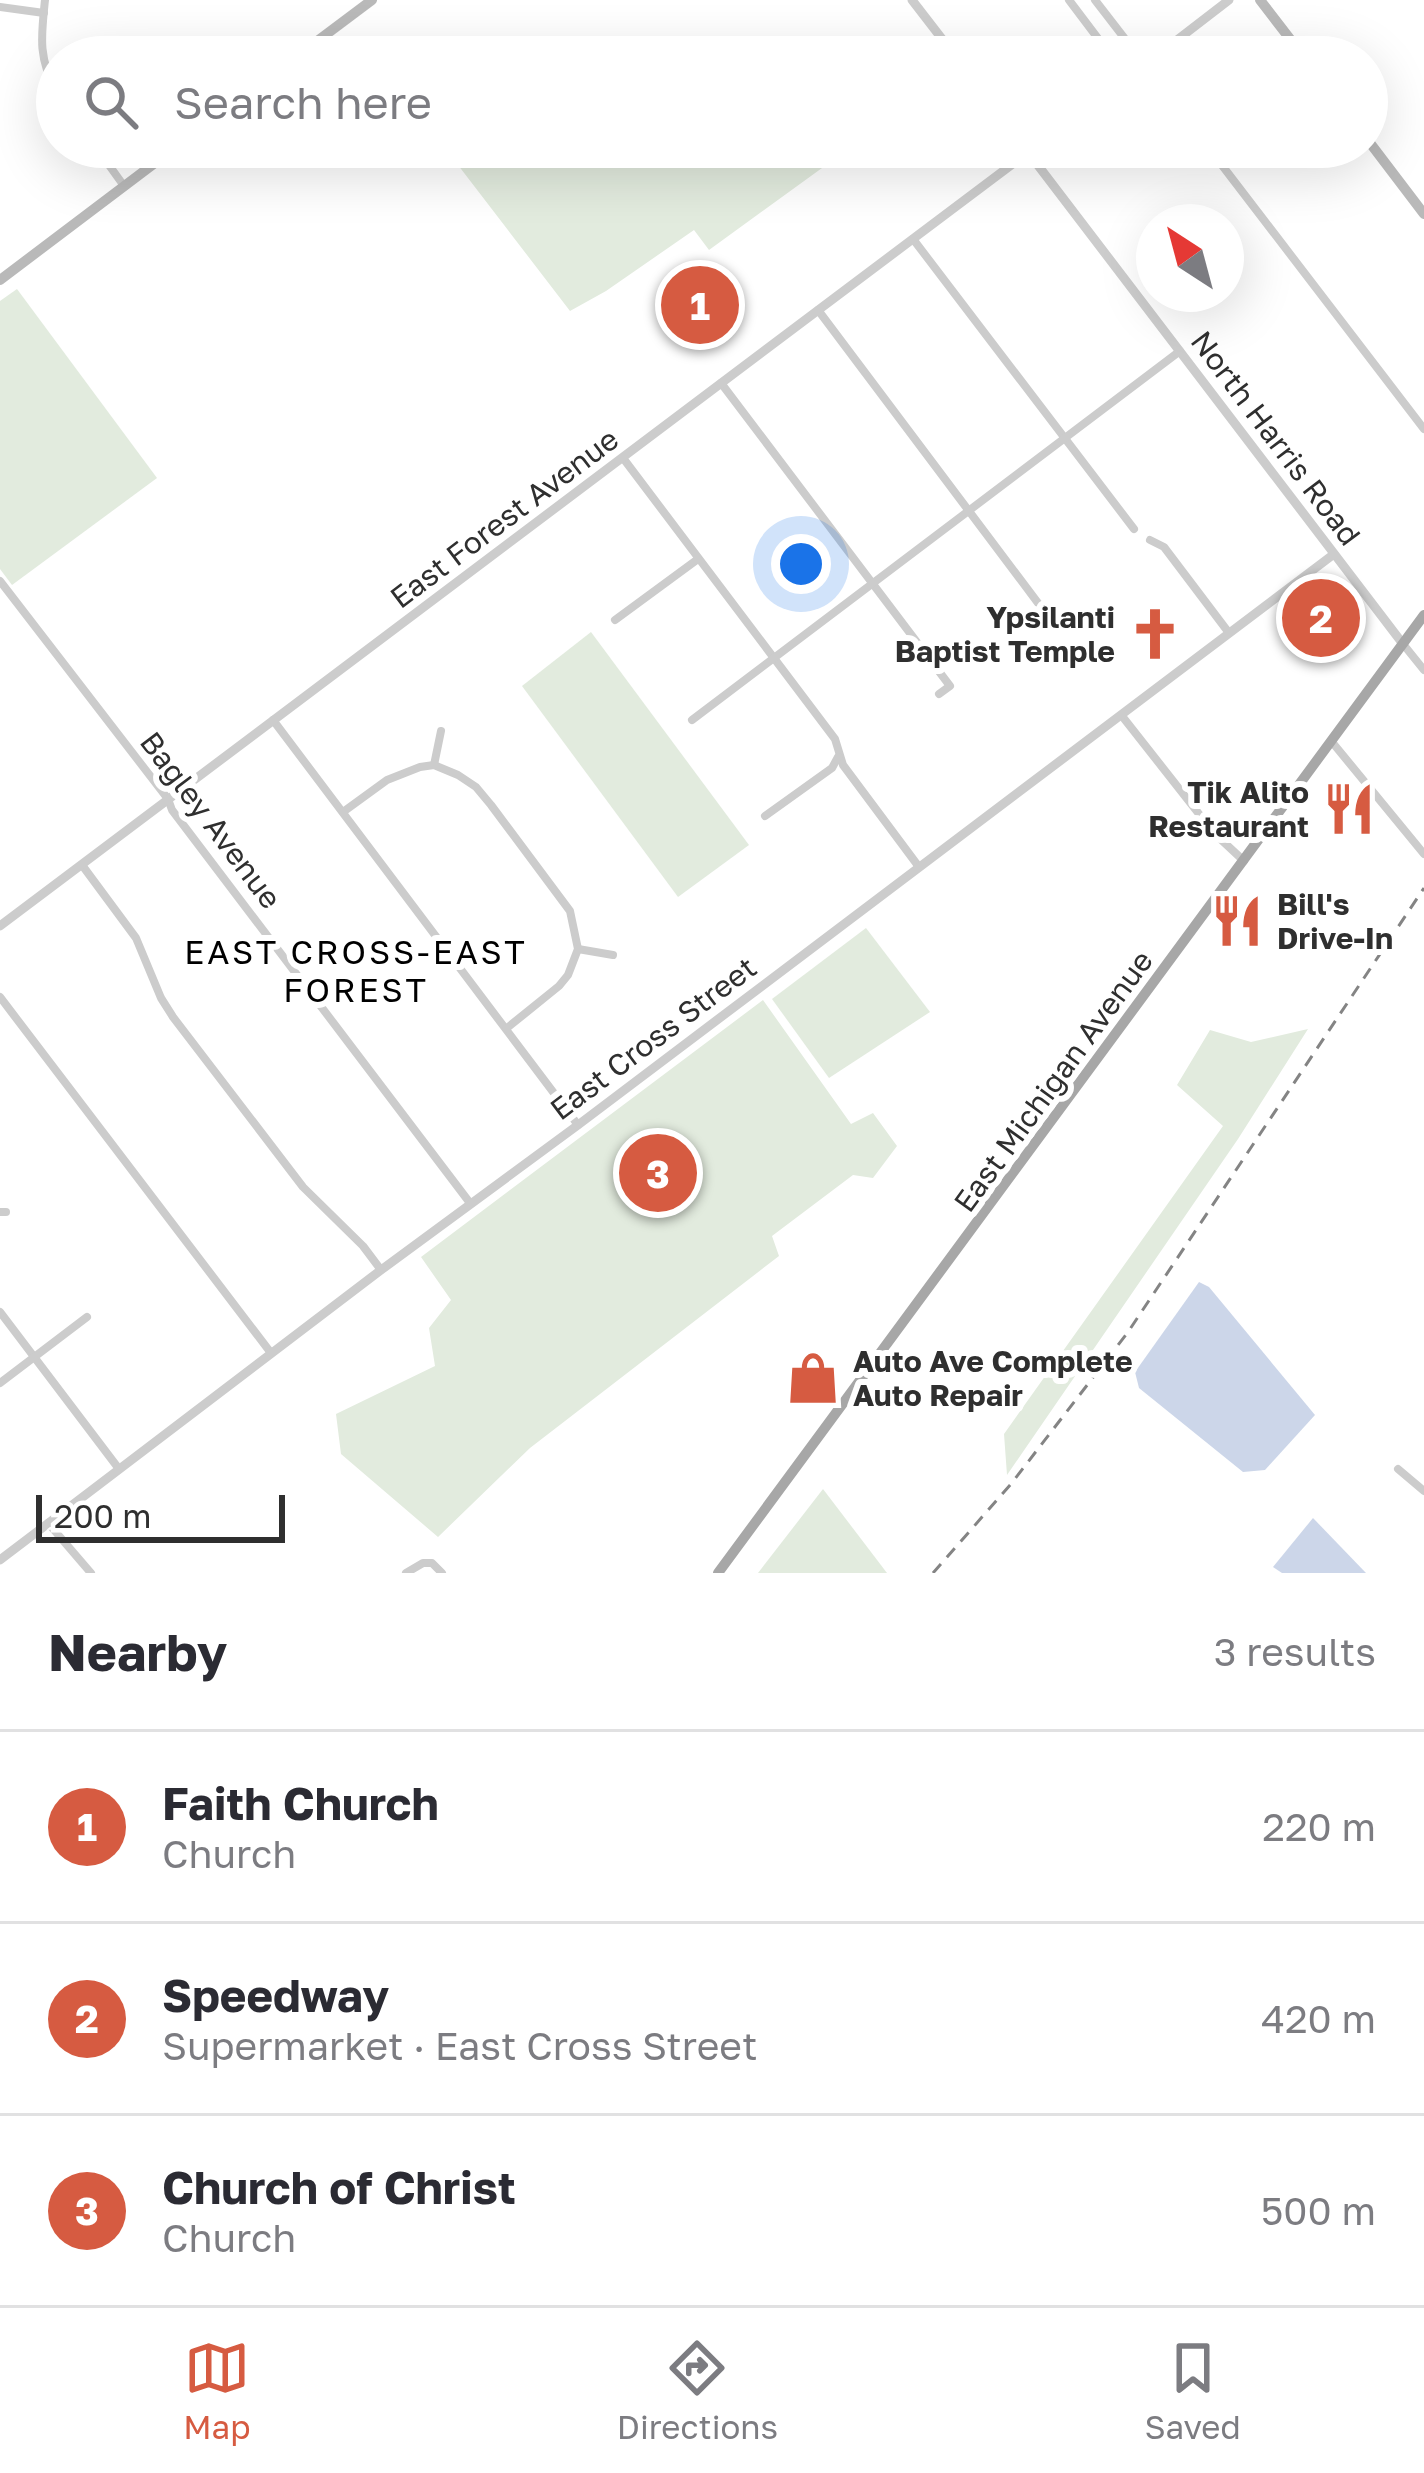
<!DOCTYPE html>
<meta charset="utf-8">
<style>
body{margin:0;font-family:"Golos Text",sans-serif;background:#f7f7f7;color:#2b2b33}
.compass{position:absolute;left:1136px;top:204px;width:108px;height:108px;border-radius:50%;background:#fff;box-shadow:0 12px 48px #0002;rotate:324deg}
.scale{position:absolute;left:36px;bottom:30px;width:249px;box-sizing:border-box;padding-left:12px;border:6px solid #2f2f2f;border-top:0;font-size:33px;line-height:42px;white-space:nowrap;color:#2f2f2f;-webkit-text-stroke:9px #fff;paint-order:stroke}
.you{position:absolute;left:801px;top:564px;width:42px;height:42px;margin:-30px;border:9px solid #fff;border-radius:50%;background:#1a73e8;box-shadow:0 0 0 18px #1a73e833}
.badge{display:grid;place-items:center;width:78px;height:78px;border-radius:50%;background:#d65b41;color:#fff;font-size:39px;font-weight:700}
.pin{position:absolute;translate:-50% -50%;border:6px solid #fff;box-shadow:0 3px 12px #0006}
.list{margin:0;padding:0;list-style:none}
h2{display:flex;justify-content:space-between;align-items:center;height:156px;margin:0;padding:0 48px;font-size:51px}
h2 small{font-size:39px;font-weight:400;color:#7c7c81}
.list li{display:grid;grid-template-columns:78px 1fr auto;gap:36px;align-items:center;box-sizing:border-box;height:192px;padding:0 48px;border-top:3px solid #e1e1e2}
.list b{display:block;font-size:45px;white-space:nowrap}
.list p{margin:0;font-size:39px;white-space:nowrap;color:#7c7c81}
.list em{font-size:39px;font-style:normal;color:#7c7c81}
.icon{flex:none;width:66px;height:66px;fill:none;stroke:currentColor;stroke-width:2;stroke-linecap:round;stroke-linejoin:round}
.map{position:relative;flex:none;width:1424px;height:1573px;overflow:hidden}
.search{position:absolute;background:#fff;box-shadow:0 12px 48px #0002;left:36px;right:36px;top:36px;height:132px;display:flex;align-items:center;gap:30px;box-sizing:border-box;padding:0 42px;border-radius:66px;color:#7c7c81;font-size:45px}
.sheet{height:732px;background:#fff}
nav{display:flex;justify-content:space-around;align-items:center;box-sizing:border-box;height:168px;border-top:3px solid #e1e1e2;background:#fff;font-size:33px;color:#7c7c81}
nav a{display:grid;justify-items:center;gap:6px}
nav .on{color:#d65b41}
.map>svg:first-child{display:block}
.green{fill:#e2ebde}
.water{fill:#ccd6e9}
.lines{fill:none;stroke-linecap:round;stroke-linejoin:round}
.minor{stroke:#ccc;stroke-width:8}
.tertiary{stroke:#ccc;stroke-width:9}
.secondary{stroke:#b9b9b9;stroke-width:10}
.primary{stroke:#a7a7a7;stroke-width:10}
.rail{stroke:#848484;stroke-width:3;stroke-dasharray:12 9;stroke-linecap:butt}
.labels{text-anchor:middle;dominant-baseline:central;stroke-width:12;stroke-linejoin:round;paint-order:stroke}
.street-label{font-size:30px;fill:#2f2f2f;stroke:#fff}
.poi-label{font-size:30px;font-weight:bold;fill:#2f2f2f;stroke:#fff;text-anchor:end}
.neighbourhood-label{font-size:33px;letter-spacing:3px;fill:#000;stroke:#fff}
</style>
<div class="map">
<svg width="1424" height="1573" viewBox="0 0 1424 1573">
<rect width="100%" height="100%" fill="#fff"/>
<g class="green">
<polygon points="451,147 546,147 555,158 570,147 851,147 709,250 694,230 606,291 570,311 448,152"/>
<polygon points="17,289 157,478 12,585 0,569 0,301"/>
<polygon points="591,632 749,845 678,897 522,686"/>
<polygon points="866,928 930,1012 829,1078 772,999"/>
<polygon points="763,1000 851,1124 873,1113 897,1146 873,1178 853,1175 772,1236 779,1256 530,1448 438,1537 341,1454 336,1414 435,1366 429,1328 451,1300 421,1257"/>
<polygon points="1308,1029 1238,1139 1007,1475 1004,1434 1223,1126 1177,1085 1210,1030 1251,1042"/>
<polygon points="823,1489 887,1573 758,1573"/>
</g>
<g class="water">
<polygon points="1199,1282 1209,1287 1315,1415 1265,1470 1243,1472 1139,1388 1135,1372"/>
<polygon points="1313,1518 1366,1573 1282,1573 1273,1567"/>
</g>
<g class="lines">
<g class="minor">
<path d="M45 0C41 37 38 59 57 92"/>
<polyline points="1069,0 1112,57"/>
<polyline points="1095,0 1139,57"/>
<polyline points="0,7 44,13"/>
<polyline points="96,147 124,186"/>
<polyline points="1184,147 1192,153 1218,163"/>
<polyline points="1208,147 1424,429"/>
<polyline points="913,239 1134,529"/>
<polyline points="818,310 1044,611"/>
<polyline points="721,383 950,686 939,694"/>
<polyline points="623,458 835,739 843,765 919,867"/>
<polyline points="1150,540 1164,547 1229,633"/>
<polyline points="0,581 168,799 172,810 470,1203"/>
<polyline points="615,620 698,559"/>
<polyline points="1403,644 1424,670"/>
<polyline points="1122,716 1214,833 1244,861"/>
<polyline points="273,720 578,1125"/>
<polyline points="692,720 1180,351"/>
<polyline points="1332,742 1424,854"/>
<polyline points="434,765 441,731"/>
<polyline points="343,812 387,780 420,767 434,765 458,775 476,787 491,805 570,911 578,949 568,975 559,986 507,1028"/>
<polyline points="765,816 832,768 838,757"/>
<polyline points="82,865 136,938 161,998 173,1017 303,1187 363,1246 381,1270"/>
<polyline points="578,949 613,955"/>
<polyline points="0,997 271,1353"/>
<polyline points="0,1212 6,1212"/>
<polyline points="0,1312 119,1469"/>
<polyline points="0,1383 87,1317"/>
<polyline points="1398,1469 1424,1491"/>
<polyline points="48,1523 91,1573"/>
<polyline points="406,1573 423,1563 432,1563 442,1573"/>
</g>
<g class="tertiary">
<polyline points="912,0 956,57"/>
<polyline points="1155,57 1229,0"/>
<polyline points="1024,147 1403,644"/>
<polyline points="0,926 1035,147"/>
<polyline points="0,1560 381,1270 578,1125 1334,554"/>
</g>
<g class="secondary">
<polyline points="1260,0 1304,57"/>
<polyline points="296,57 372,0"/>
<polyline points="1367,139 1424,214"/>
<polyline points="0,280 176,147"/>
</g>
<polyline class="primary" points="718,1573 1424,615"/>
<polyline class="rail" points="933,1573 1011,1484 1128,1332 1424,888"/>
</g>
<defs>
<g id="church-bare" transform="scale(4.14)"><path d="M-1.2-6h2.4v3.5h3.3v2.4h-3.3V6h-2.4V-.1h-3.3v-2.4h3.3Z" fill="#d65b41" stroke="#fff" stroke-width="2.5" paint-order="stroke"/></g>
<g id="restaurant-bare" transform="scale(4.14)"><path d="M-5-6h1v4h1v-4h1v4h1v-4h1v5L-1.5 .5V6h-2V.5L-5-1ZM5-6V6H3V1.5H1.5Q1.5-4 5-6Z" fill="#d65b41" stroke="#fff" stroke-width="2.5" paint-order="stroke"/></g>
<g id="shop-bare" transform="scale(4.14)"><path d="M-5-2.5h2.3a2.7 3.5 0 0 1 5.4 0H5L5.5 6h-11ZM-1.5-2.5h3a1.5 2.3 0 0 0-3 0Z" fill="#d65b41" stroke="#fff" stroke-width="2.5" paint-order="stroke"/></g>
</defs>
<g fill-rule="evenodd">
<use href="#church-bare" x="1155" y="634"/>
<use href="#restaurant-bare" x="1349" y="809"/>
<use href="#restaurant-bare" x="1237" y="921"/>
<use href="#shop-bare" x="813" y="1378"/>
</g>
<g class="labels">
<g class="street-label">
<text transform="translate(1276 438) rotate(53)">North Harris Road</text>
<text transform="translate(504 518) rotate(-37)">East Forest Avenue</text>
<text transform="translate(211 820) rotate(53)">Bagley Avenue</text>
<text transform="translate(653 1038) rotate(-37)">East Cross Street</text>
<text transform="translate(1053 1081) rotate(-54)">East Michigan Avenue</text>
</g>
<g class="poi-label">
<text x="1115" y="617">Ypsilanti<tspan x="1115" dy="34">Baptist Temple</tspan></text>
<text x="1309" y="792">Tik Alito<tspan x="1309" dy="34">Restaurant</tspan></text>
<text x="1277" y="904" text-anchor="start">Bill's<tspan x="1277" dy="34">Drive-In</tspan></text>
<text x="853" y="1361" text-anchor="start">Auto Ave Complete<tspan x="853" dy="34">Auto Repair</tspan></text>
</g>
<g class="neighbourhood-label">
<text x="356" y="951">EAST CROSS-EAST<tspan x="356" dy="38">FOREST</tspan></text>
</g>
</g>
</svg>
<svg class="compass" viewBox="-18 -18 36 36"><path d="M0-13l5 13h-10z" fill="#e53935"/><path d="M0 13l5-13h-10z" fill="#7c7c81"/></svg>
<div class="scale">200 m</div>
<div class="you"></div>
<div class="pin badge" style="left:700px;top:305px">1</div>
<div class="pin badge" style="left:1321px;top:618px">2</div>
<div class="pin badge" style="left:658px;top:1173px">3</div>
<div class="search"><svg class="icon" aria-label="search" viewBox="0 0 24 24"><circle cx="10" cy="10" r="6"/><path d="M15 15l6 6"/></svg>Search here</div>
</div>
<section class="sheet">
<h2>Nearby<small>3 results</small></h2>
<ul class="list">
<li><span class="badge">1</span><div><b>Faith Church</b><p>Church</p></div><em>220 m</em></li>
<li><span class="badge">2</span><div><b>Speedway</b><p>Supermarket · East Cross Street</p></div><em>420 m</em></li>
<li><span class="badge">3</span><div><b>Church of Christ</b><p>Church</p></div><em>500 m</em></li>
</ul>
</section>
<nav>
<a class="on"><svg class="icon" aria-label="map" viewBox="0 0 24 24"><path d="M3 6l6-2 6 2 6-2v14l-6 2-6-2-6 2zM9 4v14M15 6v14"/></svg>Map</a>
<a><svg class="icon" aria-label="directions" viewBox="0 0 24 24"><path d="M12 3l9 9-9 9-9-9zM9 14v-3h6M13 9l2 2-2 2"/></svg>Directions</a>
<a><svg class="icon" aria-label="saved" viewBox="0 0 24 24"><path d="M7 4h10v16l-5-4-5 4z"/></svg>Saved</a>
</nav>
